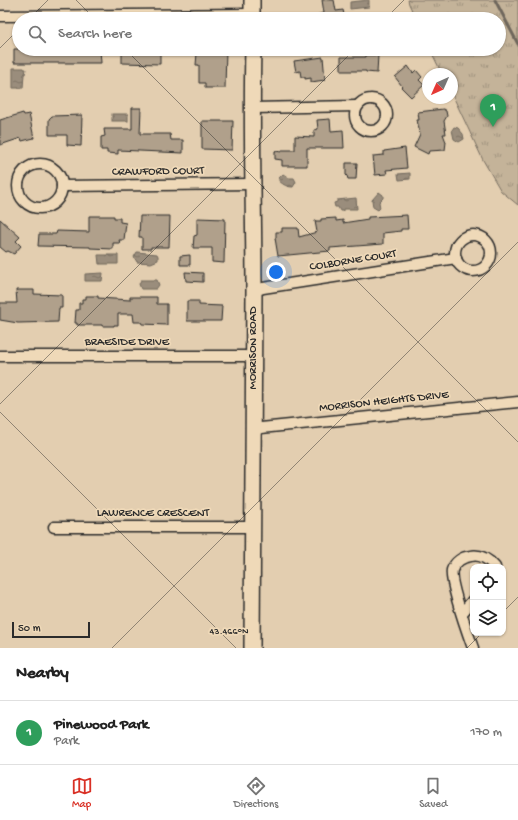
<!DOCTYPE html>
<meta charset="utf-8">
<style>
body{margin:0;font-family:"Gochi Hand",sans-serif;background:#f2f2f2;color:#222}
.controls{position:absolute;right:12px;bottom:12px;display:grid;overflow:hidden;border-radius:8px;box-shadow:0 1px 3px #0004}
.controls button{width:36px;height:36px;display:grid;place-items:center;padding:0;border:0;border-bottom:1px solid #e0e0e0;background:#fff;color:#222;font:20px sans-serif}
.compass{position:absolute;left:422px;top:68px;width:36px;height:36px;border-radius:50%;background:#fff;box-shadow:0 1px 3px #0004;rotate:225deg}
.scale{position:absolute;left:12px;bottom:10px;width:78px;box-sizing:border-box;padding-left:4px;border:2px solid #2b2b2b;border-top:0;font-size:11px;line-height:14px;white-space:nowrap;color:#2b2b2b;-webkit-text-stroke:3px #efd9b8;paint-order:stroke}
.you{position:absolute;left:276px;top:272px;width:14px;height:14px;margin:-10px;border:3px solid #fff;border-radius:50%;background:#1a73e8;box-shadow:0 0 0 6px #1a73e833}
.badge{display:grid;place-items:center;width:26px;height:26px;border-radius:50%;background:#d93025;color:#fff;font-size:13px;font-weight:700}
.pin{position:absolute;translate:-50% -33px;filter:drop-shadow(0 1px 2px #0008)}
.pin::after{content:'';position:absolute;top:21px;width:14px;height:12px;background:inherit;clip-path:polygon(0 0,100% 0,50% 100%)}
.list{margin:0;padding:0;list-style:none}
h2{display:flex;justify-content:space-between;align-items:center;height:52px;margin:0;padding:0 16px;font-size:17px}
h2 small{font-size:13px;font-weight:400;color:#767676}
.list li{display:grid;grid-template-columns:26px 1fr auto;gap:12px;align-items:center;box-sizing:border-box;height:64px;padding:0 16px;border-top:1px solid #e0e0e0}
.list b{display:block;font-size:15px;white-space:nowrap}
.list p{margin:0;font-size:13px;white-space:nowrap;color:#767676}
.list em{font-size:13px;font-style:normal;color:#767676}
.icon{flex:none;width:22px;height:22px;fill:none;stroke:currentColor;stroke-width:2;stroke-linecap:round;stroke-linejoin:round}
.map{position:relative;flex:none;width:518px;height:648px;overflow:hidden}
.search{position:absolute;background:#fff;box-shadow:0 1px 3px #0004;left:12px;right:12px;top:12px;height:44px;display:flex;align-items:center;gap:10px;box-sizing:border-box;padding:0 14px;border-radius:22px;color:#767676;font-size:15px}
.sheet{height:116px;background:#fff}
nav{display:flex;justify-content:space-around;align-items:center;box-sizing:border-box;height:56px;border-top:1px solid #e0e0e0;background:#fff;font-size:11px;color:#767676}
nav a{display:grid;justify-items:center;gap:2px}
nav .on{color:#d93025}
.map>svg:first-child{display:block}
.park{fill:url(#park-tufts);stroke:#786f62}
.water{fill:url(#water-ripples);stroke:#6e665b}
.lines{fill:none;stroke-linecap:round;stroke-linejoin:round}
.stream{stroke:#6e665b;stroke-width:3}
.building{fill:#b0a08b;stroke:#2b2b2b}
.street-casing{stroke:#2b2b2b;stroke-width:13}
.secondary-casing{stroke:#2b2b2b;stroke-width:18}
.street{stroke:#efd9b8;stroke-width:10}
.secondary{stroke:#efd9b8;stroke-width:15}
.ticks{fill:none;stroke:#2b2b2b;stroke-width:1;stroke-opacity:0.45}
.labels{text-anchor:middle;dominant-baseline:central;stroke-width:3.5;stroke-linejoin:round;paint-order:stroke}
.street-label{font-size:12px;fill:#2b2b2b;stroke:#efd9b8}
.ticks-label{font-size:10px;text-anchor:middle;fill:#2b2b2b;stroke:#efd9b8;stroke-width:3.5;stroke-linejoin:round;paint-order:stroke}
</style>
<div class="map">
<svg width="518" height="648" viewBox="0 0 518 648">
<defs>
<pattern id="park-tufts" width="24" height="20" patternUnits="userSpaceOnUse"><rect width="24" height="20" fill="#c4b399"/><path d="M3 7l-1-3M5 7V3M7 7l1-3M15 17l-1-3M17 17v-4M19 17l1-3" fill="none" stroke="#9f927d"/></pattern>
<pattern id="water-ripples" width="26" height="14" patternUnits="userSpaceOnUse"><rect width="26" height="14" fill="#9a8d7b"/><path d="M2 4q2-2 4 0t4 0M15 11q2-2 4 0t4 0" fill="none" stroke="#7e7365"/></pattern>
</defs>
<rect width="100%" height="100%" fill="#e3ceb0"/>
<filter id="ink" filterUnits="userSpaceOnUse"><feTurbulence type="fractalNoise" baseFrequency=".025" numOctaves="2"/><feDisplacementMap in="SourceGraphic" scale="8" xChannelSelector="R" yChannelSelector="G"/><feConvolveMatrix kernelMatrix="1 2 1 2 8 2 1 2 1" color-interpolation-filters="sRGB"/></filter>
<g filter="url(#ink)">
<polygon class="park" points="408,0 518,0 518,205 501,191 483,160 452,94 452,74 442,74 430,49 499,49 499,19 416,19 409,4"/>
<g class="water">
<polygon points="369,0 369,7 350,9 350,2"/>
<polygon points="13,68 24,68 24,69 26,69 25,74 24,74 23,88 13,88"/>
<rect x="112" y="114" width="16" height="7"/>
<polygon points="454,127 458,128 463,134 464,139 459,142 454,139 452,130"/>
<polygon points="410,173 410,179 399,180 398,174"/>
<path d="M283 174 289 178H294L296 182 293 187C287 187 284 185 279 181V178Z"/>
<polygon points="379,192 383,195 383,198 379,202 380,208 378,210 373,207 372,200"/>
<polygon points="356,198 357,209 343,209 343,211 340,211 338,207 335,207 334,203 337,202 337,200"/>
<polygon points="137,252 157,254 158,256 158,260 151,263 137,262 134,257"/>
<polygon points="98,255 118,255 118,264 99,264"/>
<polygon points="103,273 102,281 85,281 85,274"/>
<polygon points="141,280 157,280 159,285 156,289 141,289 139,284"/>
</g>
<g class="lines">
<polyline class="stream" points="495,0 518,44"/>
</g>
<g class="building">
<polygon points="322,0 334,0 336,11 343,10 345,19 316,19 316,15 324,13"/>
<polygon points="14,49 100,49 101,63 14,63"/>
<polygon points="122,49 160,49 160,64 122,63"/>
<polygon points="206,49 226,49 225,88 205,88 205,83 199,83 199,65 196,65 197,53 206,53"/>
<polygon points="366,55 378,55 377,73 366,72 366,71 341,71 341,57 366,57"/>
<polygon points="323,57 325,80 311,82 311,78 305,79 305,77 301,77 300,71 296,72 294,61"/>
<polygon points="408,66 413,73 416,70 422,77 419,80 424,85 411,97 401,87 402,86 395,77"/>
<polygon points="132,108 141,108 140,134 170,134 171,140 183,140 183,153 118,150 118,154 107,153 107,150 101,150 101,137 105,136 104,129 132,129"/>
<polygon points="443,109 446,111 447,116 444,121 446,134 443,134 446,142 445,150 429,151 428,154 414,147 420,134 417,120 419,120 418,112"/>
<polygon points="23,113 24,115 29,114 34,138 22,141 21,138 0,145 0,120"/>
<polygon points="82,115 81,146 67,145 67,135 49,135 49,119 52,116"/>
<polygon points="330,119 331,131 343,130 344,148 307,148 307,166 282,166 282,160 275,159 275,151 282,152 282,150 295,150 295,136 314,137 314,130 318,129 317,120"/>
<polygon points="202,121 233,121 232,150 202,149"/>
<polygon points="405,148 407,168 386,170 387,174 375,175 373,156 384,155 384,151"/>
<polygon points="346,163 357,163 356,179 348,179 347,176 346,175"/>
<polygon points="407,215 408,229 401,229 401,231 383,233 383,244 330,248 330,251 278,256 275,238 276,238 276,232 282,232 282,228 298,228 299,237 317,232 315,221 321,221 321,219 336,218 336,221 343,220 343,223 368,219 368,217"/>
<polygon points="89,216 114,216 114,218 120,218 120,222 126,223 124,240 119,240 120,243 113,243 113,249 90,248 90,247 38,246 39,234 56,234 57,231 89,232"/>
<polygon points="140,216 170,216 169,247 151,247 151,249 142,249 142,237 139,237"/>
<polygon points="197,218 225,219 224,263 212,262 212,248 193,248 194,236 197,235"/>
<polygon points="0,219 20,237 16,241 21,246 14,254 8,251 6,252 0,247"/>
<polygon points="190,255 190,265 180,265 180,256"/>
<polygon points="185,272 203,273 203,282 186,281"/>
<polygon points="16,290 34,290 34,294 62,295 62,308 59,308 58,322 18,323 0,320 0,303 17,303"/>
<polygon points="86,296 98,296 98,298 130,300 130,297 157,297 157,304 167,304 167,325 142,324 141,322 134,322 133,314 118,314 118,325 114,325 114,326 102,326 102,325 77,325 77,323 75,323 76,310 79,310 79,303 82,303 82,299 86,299"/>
<polygon points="187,301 199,301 199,305 222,306 221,321 187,321"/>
</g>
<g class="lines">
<g class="street-casing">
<g id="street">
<polyline points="0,16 252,14"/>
<circle cx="371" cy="115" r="16"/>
<polyline points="252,108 357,106"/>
<circle cx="40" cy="186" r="22"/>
<polyline points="62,186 253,184"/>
<circle cx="473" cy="253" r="18"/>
<polyline points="254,291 263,288 456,258"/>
<polyline points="0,356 244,356 253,357"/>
<polyline points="254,431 261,428 518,402"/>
<polyline points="54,527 252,527"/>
<polyline points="462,613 473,600"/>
<path d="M473 648C468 634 449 581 452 570 455 562 462 557 471 556 481 554 488 559 495 567"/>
</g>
</g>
<g class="secondary-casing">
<g id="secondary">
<polyline points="252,0 252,19"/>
<path d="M252 648C252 529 254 410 254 291 254 210 251 130 253 49"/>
</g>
</g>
<use href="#street" class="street"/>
<use href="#secondary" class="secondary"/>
</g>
</g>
<path class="ticks" d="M76 0 95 19M29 19 48 0M385 19 404 0M0 48 19 29M125 49 518 442M0 404 355 49M0 412 236 648M503 612 518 597M112 648 518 242M467 648 482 633"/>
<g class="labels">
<g class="street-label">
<text transform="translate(158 172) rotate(-1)">CRAWFORD COURT</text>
<text transform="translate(353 261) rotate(-9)">COLBORNE COURT</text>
<text x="127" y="343">BRAESIDE DRIVE</text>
<text transform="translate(254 348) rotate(-90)">MORRISON ROAD</text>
<text transform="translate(384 402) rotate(-6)">MORRISON HEIGHTS DRIVE</text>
<text x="153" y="514">LAWRENCE CRESCENT</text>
</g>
</g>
<g class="ticks-label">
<text x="229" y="634">43.466°N</text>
</g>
</svg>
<div class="controls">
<button><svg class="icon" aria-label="locate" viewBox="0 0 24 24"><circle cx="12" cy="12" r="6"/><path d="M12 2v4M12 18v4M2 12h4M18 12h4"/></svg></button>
<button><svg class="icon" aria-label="layers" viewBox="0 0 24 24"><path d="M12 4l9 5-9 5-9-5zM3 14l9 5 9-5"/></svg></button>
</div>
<svg class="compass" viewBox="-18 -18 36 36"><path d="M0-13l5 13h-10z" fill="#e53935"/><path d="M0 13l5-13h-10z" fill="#767676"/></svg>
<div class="scale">50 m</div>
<div class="you"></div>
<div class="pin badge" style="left:493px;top:127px;background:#2e9e5b">1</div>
<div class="search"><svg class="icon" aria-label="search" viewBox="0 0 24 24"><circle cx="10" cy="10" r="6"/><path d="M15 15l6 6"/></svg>Search here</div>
</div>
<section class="sheet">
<h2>Nearby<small></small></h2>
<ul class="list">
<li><span class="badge" style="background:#2e9e5b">1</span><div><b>Pinewood Park</b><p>Park</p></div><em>170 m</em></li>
</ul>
</section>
<nav>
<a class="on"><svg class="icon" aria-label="map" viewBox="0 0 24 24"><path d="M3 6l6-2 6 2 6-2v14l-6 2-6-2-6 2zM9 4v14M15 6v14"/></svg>Map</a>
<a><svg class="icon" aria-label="directions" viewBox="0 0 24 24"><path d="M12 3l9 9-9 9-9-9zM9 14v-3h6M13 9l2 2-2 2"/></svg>Directions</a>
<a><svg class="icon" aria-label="saved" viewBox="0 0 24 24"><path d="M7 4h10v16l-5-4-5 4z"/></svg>Saved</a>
</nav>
